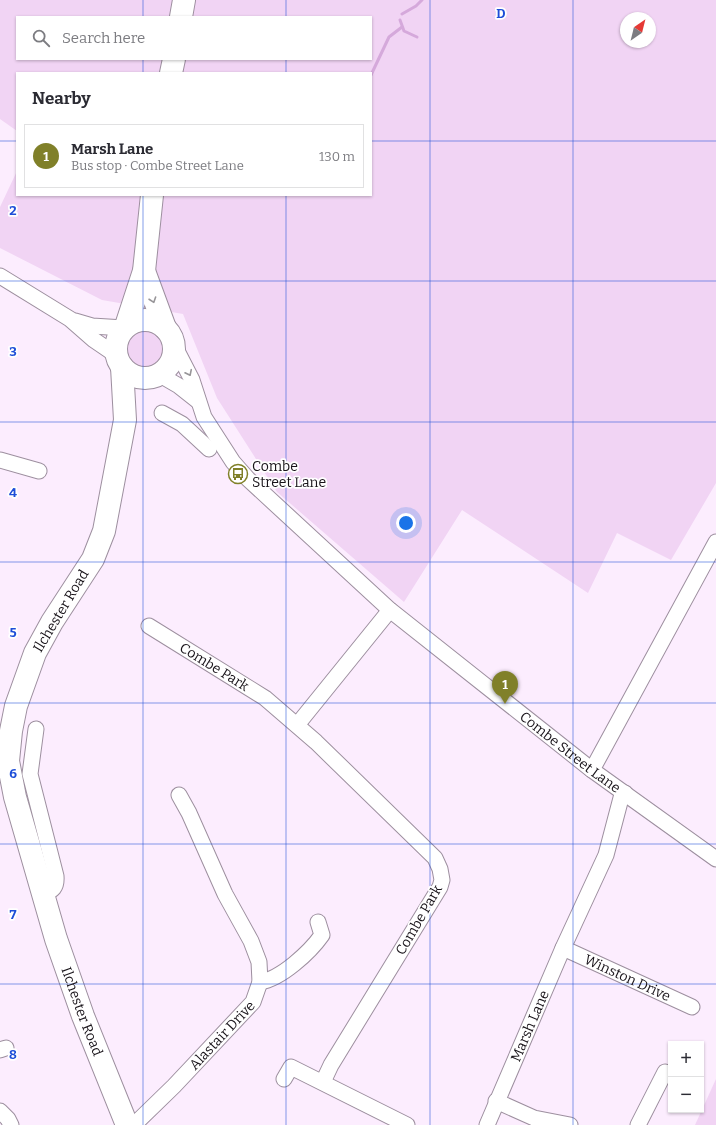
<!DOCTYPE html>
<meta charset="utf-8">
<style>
body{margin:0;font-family:Bitter,serif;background:#f7f7f7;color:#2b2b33}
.controls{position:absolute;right:12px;bottom:12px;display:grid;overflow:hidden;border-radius:0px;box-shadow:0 1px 3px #0004}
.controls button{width:36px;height:36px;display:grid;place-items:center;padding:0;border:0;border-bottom:1px solid #e1e1e2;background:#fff;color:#2b2b33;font:20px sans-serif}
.compass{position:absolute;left:620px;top:12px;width:36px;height:36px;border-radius:50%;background:#fff;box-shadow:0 1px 3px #0004;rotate:35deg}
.you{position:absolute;left:406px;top:523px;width:14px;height:14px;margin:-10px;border:3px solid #fff;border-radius:50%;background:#1a73e8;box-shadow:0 0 0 6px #1a73e833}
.badge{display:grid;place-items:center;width:26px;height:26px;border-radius:50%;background:#808029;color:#fff;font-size:13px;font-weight:700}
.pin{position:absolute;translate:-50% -33px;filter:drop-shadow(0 1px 2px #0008)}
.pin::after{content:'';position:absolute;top:21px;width:14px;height:12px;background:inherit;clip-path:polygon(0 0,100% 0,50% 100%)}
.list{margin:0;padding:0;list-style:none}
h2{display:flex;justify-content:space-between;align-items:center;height:52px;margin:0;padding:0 16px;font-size:17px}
h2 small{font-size:13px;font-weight:400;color:#7c7c81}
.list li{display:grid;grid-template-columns:26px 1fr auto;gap:12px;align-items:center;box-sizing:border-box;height:64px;margin:0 8px 8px;padding:0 8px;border:1px solid #e1e1e2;border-radius:0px}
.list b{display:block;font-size:15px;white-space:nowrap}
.list p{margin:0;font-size:13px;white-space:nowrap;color:#7c7c81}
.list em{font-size:13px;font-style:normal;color:#7c7c81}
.icon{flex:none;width:22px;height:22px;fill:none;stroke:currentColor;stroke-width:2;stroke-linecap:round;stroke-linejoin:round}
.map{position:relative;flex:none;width:716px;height:1125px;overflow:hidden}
.search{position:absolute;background:#fff;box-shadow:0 1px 3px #0004;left:16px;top:16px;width:356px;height:44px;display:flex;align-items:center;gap:10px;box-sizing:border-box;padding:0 14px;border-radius:0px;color:#7c7c81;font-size:15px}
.panel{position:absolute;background:#fff;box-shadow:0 1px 3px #0004;left:16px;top:72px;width:356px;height:124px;border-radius:0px}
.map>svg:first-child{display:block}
.green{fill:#f1d4f4;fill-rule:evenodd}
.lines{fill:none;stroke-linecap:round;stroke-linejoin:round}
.stream{stroke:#d5a9db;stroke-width:3}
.minor-casing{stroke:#9d8f9f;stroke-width:17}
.highway-casing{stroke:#9d8f9f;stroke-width:24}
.minor{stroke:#fff;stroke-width:15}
.highway{stroke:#fff;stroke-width:22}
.oneway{stroke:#979598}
.grid{fill:none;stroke:#1d4ed8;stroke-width:1;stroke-opacity:0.55}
.labels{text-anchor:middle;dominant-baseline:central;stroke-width:3.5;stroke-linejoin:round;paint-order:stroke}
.poi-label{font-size:14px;fill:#181319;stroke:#fff;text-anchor:start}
.street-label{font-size:14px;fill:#181319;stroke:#fff}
.grid-label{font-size:13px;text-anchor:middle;font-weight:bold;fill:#1d4ed8;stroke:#fff;stroke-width:3.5;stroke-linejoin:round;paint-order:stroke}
</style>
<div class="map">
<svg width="716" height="1125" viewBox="0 0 716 1125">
<rect width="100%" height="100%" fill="#fcedfe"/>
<g class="green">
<path d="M0 0H716V483L671 560 617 533 588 593 462 510 404 602 277 492 217 398 183 314 102 300 0 248V207L17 171V195H371V73H17V131L0 119ZM17 17H371V59H17ZM626 18H650V42H626Z"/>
<circle cx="146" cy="349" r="23"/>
<polygon points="716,1079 716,1125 695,1125"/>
</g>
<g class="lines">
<g class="stream">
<polyline points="402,14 416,6 422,0"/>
<polyline points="400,20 404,31 417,37"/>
<polyline points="371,75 389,37 402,27"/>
</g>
<g class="minor-casing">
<g id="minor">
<polyline points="0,276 70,319 94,340 116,355"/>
<polyline points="75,321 92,326 124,328"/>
<path id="s1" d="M175 347 192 380 204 417 233 462 248 479 390 610 592 770 716 859"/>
<polyline points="160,375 179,386 198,401"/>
<polyline points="162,413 182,424 209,449"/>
<polyline points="0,460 39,471"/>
<path id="s2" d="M149 626 265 698 316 742 435 858 440 869 442 880 440 887 331 1065 323 1082"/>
<polyline points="297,725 390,610"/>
<path d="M36 729 30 774 56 876C57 888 53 890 43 895"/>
<polyline points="592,770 716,542"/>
<path id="s3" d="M563 948 692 1007"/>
<path d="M260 982C281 979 310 952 322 935L318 922"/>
<polyline points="0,1050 6,1048"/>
<polyline points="284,1079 291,1067 407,1125"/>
<polyline points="496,1101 534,1118 570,1125"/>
<polyline points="0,1111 8,1119 11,1125"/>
<path id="s4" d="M130 1125 139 1120 174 1086 253 1002 260 982 259 962 251 941 225 894 189 813 179 795"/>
<path id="s5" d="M487 1125 563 948 606 855 621 798 625 793"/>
<polyline points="638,1125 665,1072"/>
</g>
</g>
<g class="highway-casing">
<g id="highway">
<polyline points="181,17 184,0"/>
<polyline points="171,73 174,59"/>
<polyline points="144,271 165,328"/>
<circle cx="145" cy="349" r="29"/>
<polyline points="126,326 144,271 152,195"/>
<path id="s6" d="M122 367 125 420 104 531 93 559 52 622 35 653 16 706 11 731 8 761 15 797 56 939 83 1016 127 1125"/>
</g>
</g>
<use href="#minor" class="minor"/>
<use href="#highway" class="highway"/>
</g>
<defs><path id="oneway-chevron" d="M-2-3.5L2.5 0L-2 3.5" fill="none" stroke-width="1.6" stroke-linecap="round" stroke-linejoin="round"/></defs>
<g class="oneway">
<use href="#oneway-chevron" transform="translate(153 300) rotate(71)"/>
<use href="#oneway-chevron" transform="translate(189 373) rotate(64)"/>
</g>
<path class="grid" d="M143 0V17M286 0V17M430 0V1125M573 0V1125M143 59V73M286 59V73M0 141H17M371 141H716M143 195V1125M286 195V1125M0 281H716M0 422H716M0 562H716M0 703H716M0 844H716M0 984H716"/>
<defs>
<g id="bus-ring" transform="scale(1)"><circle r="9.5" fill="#fff" stroke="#808029" stroke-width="1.5"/><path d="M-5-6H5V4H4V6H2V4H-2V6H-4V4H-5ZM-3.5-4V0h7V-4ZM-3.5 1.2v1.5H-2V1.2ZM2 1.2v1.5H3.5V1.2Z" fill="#808029"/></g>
</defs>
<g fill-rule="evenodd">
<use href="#bus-ring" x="238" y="474"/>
</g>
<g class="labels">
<g class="poi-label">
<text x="252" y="466">Combe<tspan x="252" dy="16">Street Lane</tspan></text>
</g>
<g class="street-label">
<text transform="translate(61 611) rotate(-59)">Ilchester Road</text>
<text stroke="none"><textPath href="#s2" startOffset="77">Combe Park</textPath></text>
<text stroke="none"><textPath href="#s1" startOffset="575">Combe Street Lane</textPath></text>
<text transform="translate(419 920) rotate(-60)">Combe Park</text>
<text stroke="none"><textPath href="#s3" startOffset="71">Winston Drive</textPath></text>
<text stroke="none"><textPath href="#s6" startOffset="680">Ilchester Road</textPath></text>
<text stroke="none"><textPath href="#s5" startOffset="108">Marsh Lane</textPath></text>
<text stroke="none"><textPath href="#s4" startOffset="129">Alastair Drive</textPath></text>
</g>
</g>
<g class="grid-label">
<text x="501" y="18">D</text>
<text x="13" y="215">2</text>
<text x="13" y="356">3</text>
<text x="13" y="497">4</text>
<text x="13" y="637">5</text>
<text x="13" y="778">6</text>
<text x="13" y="919">7</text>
<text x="13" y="1059">8</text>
</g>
</svg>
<div class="controls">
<button>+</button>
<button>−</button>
</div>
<svg class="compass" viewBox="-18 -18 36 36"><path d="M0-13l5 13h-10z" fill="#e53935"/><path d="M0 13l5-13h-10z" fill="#7c7c81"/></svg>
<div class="you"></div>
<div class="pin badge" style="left:505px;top:704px">1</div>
<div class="search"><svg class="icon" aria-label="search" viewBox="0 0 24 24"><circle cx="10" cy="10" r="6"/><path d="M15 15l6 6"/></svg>Search here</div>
<section class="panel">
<h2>Nearby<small></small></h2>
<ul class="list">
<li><span class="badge">1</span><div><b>Marsh Lane</b><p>Bus stop · Combe Street Lane</p></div><em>130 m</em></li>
</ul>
</section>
</div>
